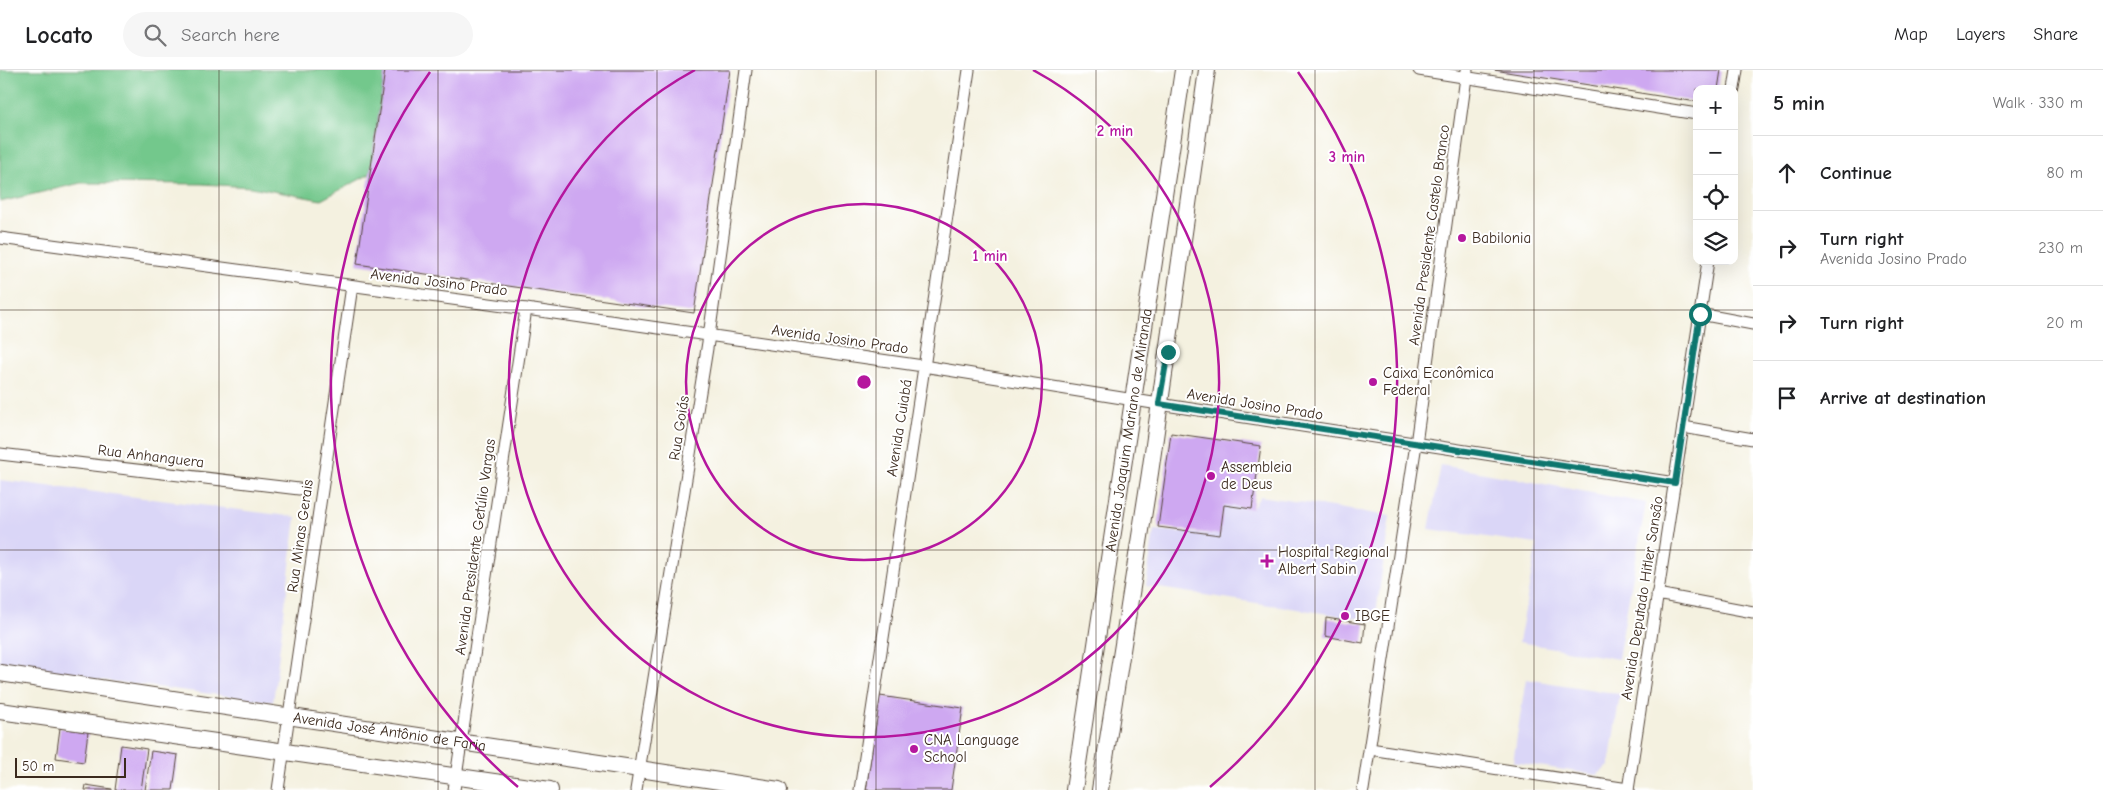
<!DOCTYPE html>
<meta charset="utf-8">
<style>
body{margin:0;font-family:"Comic Neue",sans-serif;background:#f6f6f6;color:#202124}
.controls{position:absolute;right:15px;top:15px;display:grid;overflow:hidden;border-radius:10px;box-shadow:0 5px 20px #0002}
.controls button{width:45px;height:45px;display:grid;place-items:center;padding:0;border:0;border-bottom:1px solid #e0e0e0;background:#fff;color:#202124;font:25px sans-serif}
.scale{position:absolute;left:15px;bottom:12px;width:111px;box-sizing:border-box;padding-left:5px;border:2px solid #3b2a1e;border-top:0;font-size:14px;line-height:18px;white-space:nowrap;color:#3b2a1e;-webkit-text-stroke:4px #fff;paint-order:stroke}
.stop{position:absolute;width:15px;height:15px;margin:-11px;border:4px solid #0f766e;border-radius:50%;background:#fff}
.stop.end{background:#0f766e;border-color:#fff;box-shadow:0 1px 5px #0008}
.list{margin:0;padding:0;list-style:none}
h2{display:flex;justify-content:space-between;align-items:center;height:65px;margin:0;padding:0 20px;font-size:21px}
h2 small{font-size:16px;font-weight:400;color:#757577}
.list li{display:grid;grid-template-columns:32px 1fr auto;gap:15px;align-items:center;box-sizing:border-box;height:75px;padding:0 20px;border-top:1px solid #e0e0e0}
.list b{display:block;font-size:19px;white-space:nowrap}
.list p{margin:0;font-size:16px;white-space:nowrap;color:#757577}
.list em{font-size:16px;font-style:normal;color:#757577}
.icon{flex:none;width:28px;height:28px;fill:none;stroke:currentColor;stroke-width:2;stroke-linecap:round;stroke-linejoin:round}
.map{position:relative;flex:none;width:1753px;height:720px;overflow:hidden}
header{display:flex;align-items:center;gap:30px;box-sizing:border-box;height:70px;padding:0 25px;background:#fff;border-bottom:1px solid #e0e0e0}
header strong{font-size:24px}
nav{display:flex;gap:28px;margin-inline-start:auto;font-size:18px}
.search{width:350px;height:45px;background:#f6f6f6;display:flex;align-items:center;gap:12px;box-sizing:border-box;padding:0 18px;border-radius:28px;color:#757577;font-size:19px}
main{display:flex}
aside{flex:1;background:#fff}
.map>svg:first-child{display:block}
.built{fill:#dad6f7}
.green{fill:#73c88c;stroke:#577955}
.building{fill:#cea8f1}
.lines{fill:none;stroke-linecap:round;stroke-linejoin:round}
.street-casing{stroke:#57483b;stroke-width:13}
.secondary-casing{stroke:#57483b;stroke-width:18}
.street{stroke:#fff;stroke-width:11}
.secondary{stroke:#fff;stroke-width:16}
.route{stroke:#0f766e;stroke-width:6}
.grid{fill:none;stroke:#3b2a1e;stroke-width:1;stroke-opacity:0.55}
.ring{fill:none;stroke:#b5179e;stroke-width:2.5}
.poi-dot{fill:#b5179e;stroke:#fff;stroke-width:2}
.labels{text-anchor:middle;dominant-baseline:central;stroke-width:4;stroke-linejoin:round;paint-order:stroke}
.street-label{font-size:15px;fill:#3b2a1e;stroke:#fff}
.poi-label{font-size:15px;fill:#3b2a1e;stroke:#fff;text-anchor:start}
.centre{fill:#b5179e;stroke:#fff;stroke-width:2.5}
.ring-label{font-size:15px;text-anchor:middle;font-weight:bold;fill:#b5179e;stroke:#fff;stroke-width:4;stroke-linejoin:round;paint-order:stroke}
</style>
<header>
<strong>Locato</strong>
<div class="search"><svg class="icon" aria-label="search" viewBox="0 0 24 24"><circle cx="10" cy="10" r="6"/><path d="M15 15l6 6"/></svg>Search here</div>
<nav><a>Map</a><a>Layers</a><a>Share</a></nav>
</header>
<main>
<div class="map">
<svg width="1753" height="720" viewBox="0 0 1753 720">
<rect width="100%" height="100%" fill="#fff"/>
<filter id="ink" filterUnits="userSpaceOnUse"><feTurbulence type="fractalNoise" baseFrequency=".02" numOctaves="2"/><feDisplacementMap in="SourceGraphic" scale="10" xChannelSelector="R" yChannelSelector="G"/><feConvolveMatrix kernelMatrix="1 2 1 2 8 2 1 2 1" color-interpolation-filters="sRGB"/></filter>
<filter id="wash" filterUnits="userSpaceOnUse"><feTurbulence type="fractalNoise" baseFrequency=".0096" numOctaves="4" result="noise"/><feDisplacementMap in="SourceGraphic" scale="20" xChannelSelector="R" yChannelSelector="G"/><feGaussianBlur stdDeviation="1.12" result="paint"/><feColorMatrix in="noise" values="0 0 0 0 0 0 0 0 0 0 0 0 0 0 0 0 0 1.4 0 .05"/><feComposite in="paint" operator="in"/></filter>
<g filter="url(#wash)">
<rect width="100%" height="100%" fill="#f4f1e0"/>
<g class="built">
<polygon points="1441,395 1646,433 1618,589 1519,572 1537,474 1429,459"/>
<polygon points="0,410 296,447 273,632 0,597"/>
<polygon points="1260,426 1390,446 1375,551 1146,516 1154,460 1220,465 1224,435 1252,439"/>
<polygon points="1526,609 1620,624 1609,696 1597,705 1513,692"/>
</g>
<polygon class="green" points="0,0 385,0 370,104 321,130 251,117 202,114 81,113 0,132"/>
<g id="blocks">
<g class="building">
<polygon points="385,0 730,0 694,243 357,194"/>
<polygon points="1494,0 1721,0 1718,19 1697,19 1697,32"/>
<polygon points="1171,363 1261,376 1252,439 1224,435 1220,465 1158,457"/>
<polygon points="1326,548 1365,554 1363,573 1325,566"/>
<polygon points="880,626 963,638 951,720 866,720"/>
<polygon points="60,658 88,662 84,692 56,688"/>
<polygon points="121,675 147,679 141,720 115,720"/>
<polygon points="151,681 178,685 173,720 145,720"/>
<polygon points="86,715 112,719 112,720 85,720"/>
</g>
</g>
</g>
<g filter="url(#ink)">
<use href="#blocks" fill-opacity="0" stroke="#57483b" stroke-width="1"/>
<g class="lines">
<g class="street-casing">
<g id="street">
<polyline points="1419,0 1697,44"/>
<polyline points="1734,19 1737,0"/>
<polyline points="0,168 526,239 923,296 1159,334 1675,413"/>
<polyline points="1700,244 1753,254"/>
<polyline points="1683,357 1753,369"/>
<polyline points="0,384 299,419"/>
<polyline points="1657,524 1753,542"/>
<polyline points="1370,679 1628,719"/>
<polyline points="278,720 352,216"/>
<polyline points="454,720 526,239"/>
<polyline points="636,720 709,266 746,0"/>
<polyline points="860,720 969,0"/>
<polyline points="1363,720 1416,374 1467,0"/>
<polyline points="1628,720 1708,191"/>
</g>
</g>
<g class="secondary-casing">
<g id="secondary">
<path id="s1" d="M0 603 779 720"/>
<polyline points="0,641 550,720"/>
<path id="s2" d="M1074 720 1183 0"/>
<polyline points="1100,720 1150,403 1207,0"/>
</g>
</g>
<use href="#street" class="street"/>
<use href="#secondary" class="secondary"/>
</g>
</g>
<g class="lines" filter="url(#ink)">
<polyline class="route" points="1168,282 1159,334 1675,413 1700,244"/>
</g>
<path class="grid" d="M219 0V720M438 0V720M657 0V720M876 0V720M1096 0V720M1315 0V720M1534 0V720M0 240H1753M0 480H1753"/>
<g class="ring">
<circle cx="864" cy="312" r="178"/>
<path d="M1033 0A355 355 0 1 1 695 0"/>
<path d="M518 717A533 533 0 0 1 430 2M1298 2A533 533 0 0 1 1210 717"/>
</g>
<g class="poi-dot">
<circle cx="1462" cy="168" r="5"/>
<circle cx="1373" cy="312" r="5"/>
<circle cx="1211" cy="406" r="5"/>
<path d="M1264.5 483.5h5v5h5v5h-5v5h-5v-5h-5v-5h5z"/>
<circle cx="1345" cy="546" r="5"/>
<circle cx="914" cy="679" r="5"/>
</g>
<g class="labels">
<g class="street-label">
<text transform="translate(1429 165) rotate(-82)">Avenida Presidente Castelo Branco</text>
<text transform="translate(439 212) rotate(7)">Avenida Josino Prado</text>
<text transform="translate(840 269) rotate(8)">Avenida Josino Prado</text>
<text transform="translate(1255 334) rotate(9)">Avenida Josino Prado</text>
<text transform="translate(679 358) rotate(-81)">Rua Goiás</text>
<text transform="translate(899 358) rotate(-81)">Avenida Cuiabá</text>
<text stroke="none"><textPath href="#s2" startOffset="364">Avenida Joaquim Mariano de Miranda</textPath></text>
<text transform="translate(151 386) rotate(7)">Rua Anhanguera</text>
<text transform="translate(300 466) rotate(-82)">Rua Minas Gerais</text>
<text transform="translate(475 477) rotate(-82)">Avenida Presidente Getúlio Vargas</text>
<text transform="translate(1642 528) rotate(-81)">Avenida Deputado Hitler Sansão</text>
<text stroke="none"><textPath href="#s1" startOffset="394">Avenida José Antônio de Faria</textPath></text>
</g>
<g class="poi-label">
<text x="1472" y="168">Babilonia</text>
<text x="1383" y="303">Caixa Econômica<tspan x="1383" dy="17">Federal</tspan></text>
<text x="1221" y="397">Assembleia<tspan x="1221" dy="17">de Deus</tspan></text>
<text x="1278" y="482">Hospital Regional<tspan x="1278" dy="17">Albert Sabin</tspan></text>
<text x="1355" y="546">IBGE</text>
<text x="924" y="670">CNA Language<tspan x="924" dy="17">School</tspan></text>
</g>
</g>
<circle cx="864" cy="312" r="8" class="centre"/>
<g class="ring-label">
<text x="1115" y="66">2 min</text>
<text x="1347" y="92">3 min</text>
<text x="990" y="191">1 min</text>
</g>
</svg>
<div class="controls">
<button>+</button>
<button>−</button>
<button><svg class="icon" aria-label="locate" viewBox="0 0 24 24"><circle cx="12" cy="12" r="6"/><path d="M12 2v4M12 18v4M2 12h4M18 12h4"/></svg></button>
<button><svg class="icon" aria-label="layers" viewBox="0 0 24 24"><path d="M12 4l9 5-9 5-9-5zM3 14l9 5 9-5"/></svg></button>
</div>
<div class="scale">50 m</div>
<div class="stop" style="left:1700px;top:244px"></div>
<div class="stop end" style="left:1168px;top:282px"></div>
</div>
<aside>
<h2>5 min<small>Walk · 330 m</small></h2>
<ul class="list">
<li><svg class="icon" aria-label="ahead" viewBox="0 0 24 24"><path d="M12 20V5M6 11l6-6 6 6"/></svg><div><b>Continue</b></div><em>80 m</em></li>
<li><svg class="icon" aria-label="right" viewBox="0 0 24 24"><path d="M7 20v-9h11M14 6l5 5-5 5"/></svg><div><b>Turn right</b><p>Avenida Josino Prado</p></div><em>230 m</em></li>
<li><svg class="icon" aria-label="right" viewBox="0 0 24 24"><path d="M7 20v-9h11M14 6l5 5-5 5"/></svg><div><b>Turn right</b></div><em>20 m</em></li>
<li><svg class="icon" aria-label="arrive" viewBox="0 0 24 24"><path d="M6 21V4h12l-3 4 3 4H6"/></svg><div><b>Arrive at destination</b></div></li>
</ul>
</aside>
</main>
